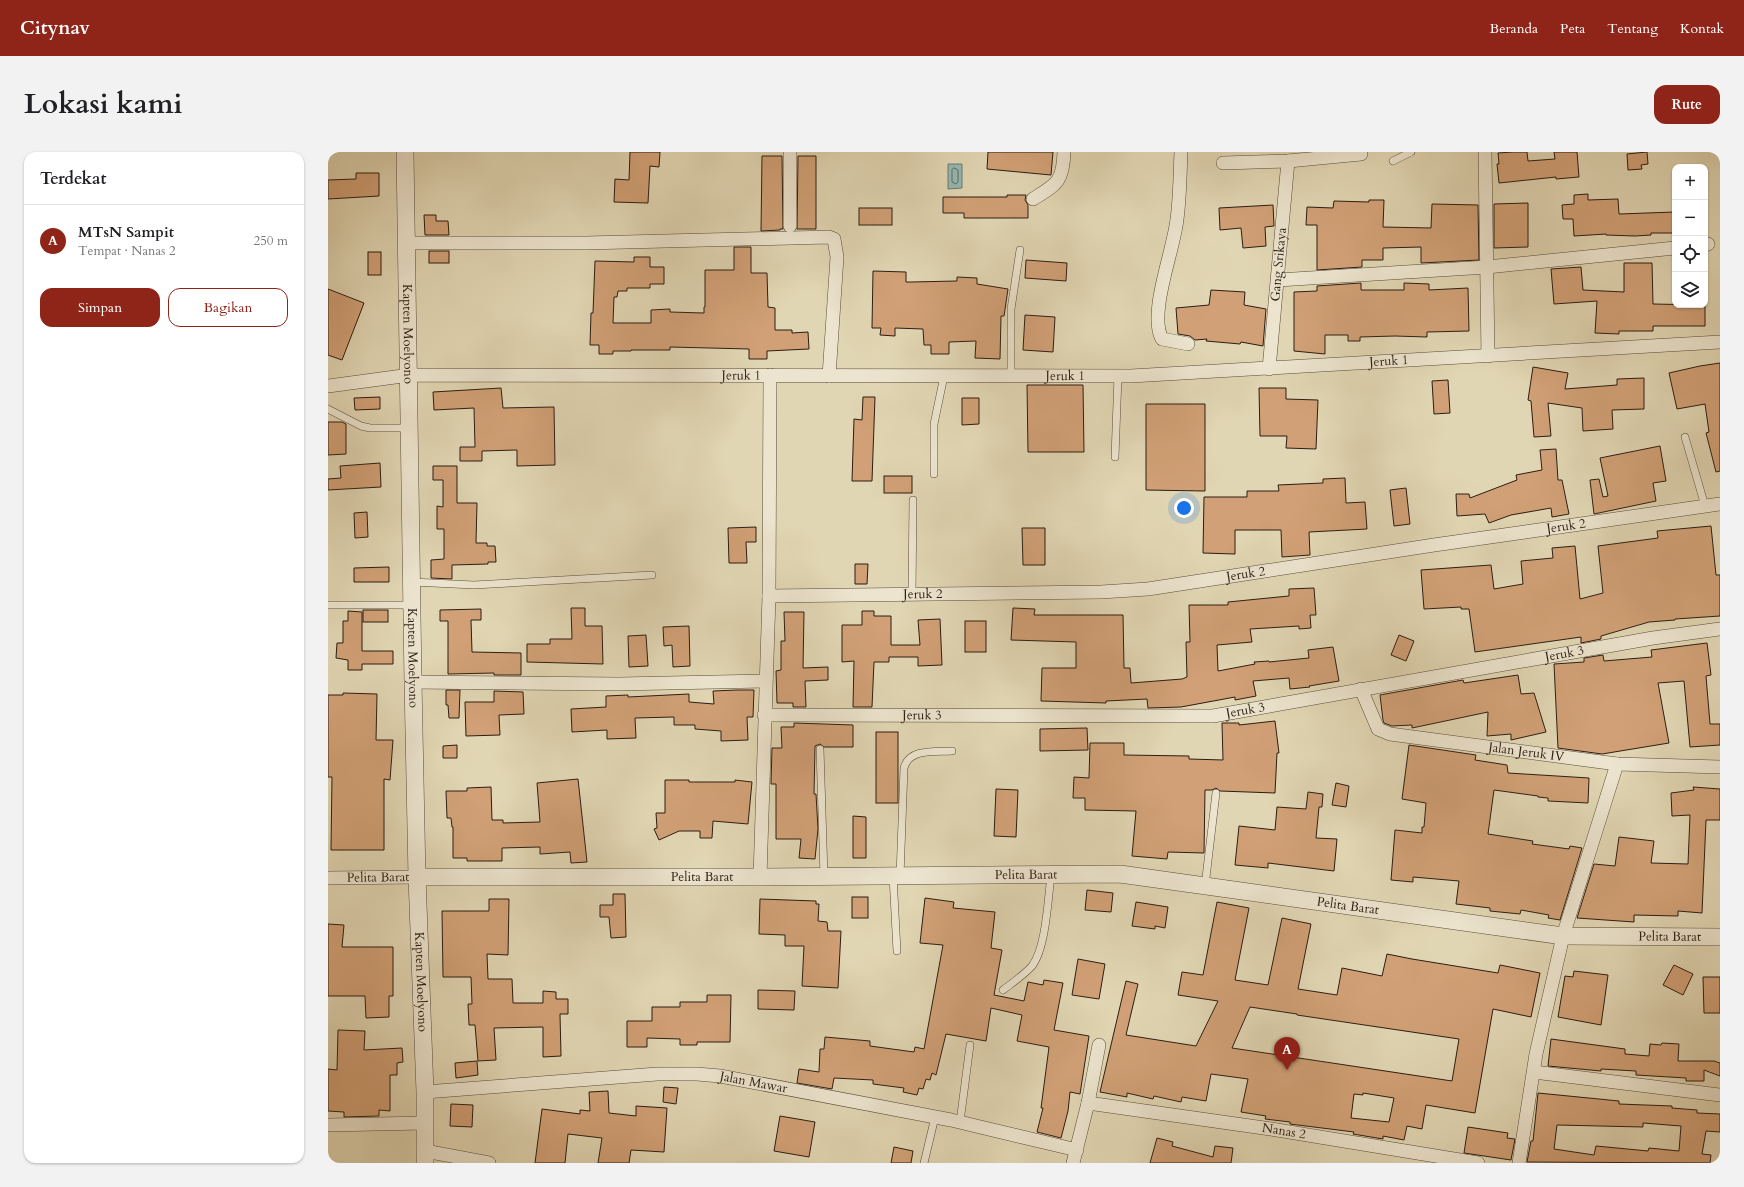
<!DOCTYPE html>
<html lang="id">
<meta charset="utf-8">
<style>
body{margin:0;font-family:Cardo,serif;background:#f2f2f2;color:#202124}
.controls{position:absolute;right:12px;top:12px;display:grid;overflow:hidden;border-radius:8px;box-shadow:0 1px 3px #0004}
.controls button{width:36px;height:36px;display:grid;place-items:center;padding:0;border:0;border-bottom:1px solid #e0e0e0;background:#fff;color:#202124;font:20px sans-serif}
.you{position:absolute;left:856px;top:356px;width:14px;height:14px;margin:-10px;border:3px solid #fff;border-radius:50%;background:#1a73e8;box-shadow:0 0 0 6px #1a73e833}
.badge{display:grid;place-items:center;width:26px;height:26px;border-radius:50%;background:#8f2418;color:#fff;font-size:13px;font-weight:700}
.pin{position:absolute;translate:-50% -33px;filter:drop-shadow(0 1px 2px #0008)}
.pin::after{content:'';position:absolute;top:21px;width:14px;height:12px;background:inherit;clip-path:polygon(0 0,100% 0,50% 100%)}
.list{margin:0;padding:0;list-style:none}
h2{display:flex;justify-content:space-between;align-items:center;height:52px;margin:0;padding:0 16px;font-size:17px}
h2 small{font-size:13px;font-weight:400;color:#757577}
.list li{display:grid;grid-template-columns:26px 1fr auto;gap:12px;align-items:center;box-sizing:border-box;height:72px;padding:0 16px;border-top:1px solid #e0e0e0}
.list b{display:block;font-size:15px;white-space:nowrap}
.list p{margin:0;font-size:13px;white-space:nowrap;color:#757577}
.list em{font-size:13px;font-style:normal;color:#757577}
.actions{display:flex;gap:8px;padding:12px 16px}
.actions a{flex:1;padding:9px 0;border:1px solid #8f2418;border-radius:12px;text-align:center;font-size:14px;color:#8f2418}
.actions .main{background:#8f2418;color:#fff}
.icon{flex:none;width:22px;height:22px;fill:none;stroke:currentColor;stroke-width:2;stroke-linecap:round;stroke-linejoin:round}
.map{position:relative;flex:none;width:1392px;height:1011px;overflow:hidden;border-radius:12px}
header{display:flex;align-items:center;gap:24px;box-sizing:border-box;height:56px;padding:0 20px;background:#8f2418;color:#fff}
header strong{font-size:19px}
nav{display:flex;gap:22px;margin-inline-start:auto;font-size:14px}
.intro{display:flex;align-items:center;justify-content:space-between;box-sizing:border-box;height:96px;padding:0 24px}
h1{margin:0;font-size:28px}
.button{padding:10px 18px;border-radius:12px;background:#8f2418;color:#fff;font-size:14px;font-weight:700}
main{display:flex;gap:24px;padding:0 24px}
aside{flex:1;background:#fff;border-radius:12px;box-shadow:0 1px 3px #0004}
.map>svg:first-child{display:block}
.water{fill:#95b8b2;stroke:#6b7a72}
.lines{fill:none;stroke-linecap:round;stroke-linejoin:round}
.shore{stroke:#606a62;stroke-width:1}
.building{fill:#d1a076;stroke:#2c1d13;fill-rule:evenodd}
.service-casing{stroke:#594b3b;stroke-width:8}
.minor-casing{stroke:#594b3b;stroke-width:14}
.tertiary-casing{stroke:#594b3b;stroke-width:18}
.service{stroke:#ece4ce;stroke-width:7}
.minor{stroke:#ece4ce;stroke-width:13}
.tertiary{stroke:#ece4ce;stroke-width:17}
.labels{text-anchor:middle;dominant-baseline:central;stroke-width:3.5;stroke-linejoin:round;paint-order:stroke}
.street-label{font-size:13px;fill:#2c1d13;stroke:#ece4ce}
</style>
<header>
<strong>Citynav</strong>
<nav><a>Beranda</a><a>Peta</a><a>Tentang</a><a>Kontak</a></nav>
</header>
<div class="intro"><h1>Lokasi kami</h1><a class="button">Rute</a></div>
<main>
<aside>
<h2>Terdekat<small></small></h2>
<ul class="list">
<li><span class="badge">A</span><div><b>MTsN Sampit</b><p>Tempat · Nanas 2</p></div><em>250 m</em></li>
</ul>
<div class="actions"><a class="main">Simpan</a><a>Bagikan</a></div>
</aside>
<div class="map">
<svg width="1392" height="1011" viewBox="0 0 1392 1011">
<rect width="100%" height="100%" fill="#e1d6b3"/>
<filter id="stains"><feTurbulence type="fractalNoise" baseFrequency=".005" numOctaves="4"/><feColorMatrix values="0 0 0 0 .2 0 0 0 0 .09 0 0 0 0 .02 0 0 0 .5 -.17"/></filter>
<radialGradient id="worn" r=".72"><stop offset=".6" stop-color="#630" stop-opacity="0"/><stop offset="1" stop-color="#630" stop-opacity=".3"/></radialGradient>
<polygon class="water" points="620,12 634,12 634,36 620,37"/>
<g class="lines">
<polygon class="shore" points="626,16 630,18 630,30 628,32 624,30 624,18"/>
</g>
<g class="building">
<polygon points="302,0 332,0 331,15 322,14 320,51 286,50 287,27 301,28"/>
<polygon points="660,0 725,0 723,23 659,17"/>
<polygon points="1185,0 1199,0 1200,9 1227,7 1226,0 1249,0 1251,25 1228,27 1228,25 1171,31 1169,12 1171,12 1170,1"/>
<polygon points="1319,0 1320,12 1313,13 1314,17 1300,18 1299,2"/>
<polygon points="434,4 454,4 455,77 452,77 452,78 433,79"/>
<polygon points="470,4 488,4 488,77 469,77"/>
<polygon points="28,21 51,21 51,44 0,47 0,28 28,27"/>
<polygon points="1260,42 1260,48 1290,47 1291,62 1347,60 1347,81 1323,81 1323,83 1307,84 1278,83 1278,82 1246,84 1245,67 1235,67 1234,53 1246,52 1246,43"/>
<polygon points="679,43 698,43 697,48 700,53 700,66 636,66 636,61 615,61 615,45 679,45"/>
<polygon points="1041,48 1056,48 1055,75 1103,76 1104,52 1150,53 1151,108 1093,111 1093,95 1055,96 1055,108 1034,108 1034,115 989,118 989,73 978,73 979,55 1005,56 1006,49 1041,50"/>
<polygon points="1200,51 1200,95 1166,96 1166,52"/>
<polygon points="945,53 946,74 937,75 938,94 915,96 913,76 892,78 891,56"/>
<rect x="531" y="56" width="33" height="17"/>
<polygon points="96,63 108,63 108,69 120,69 121,83 97,83"/>
<polygon points="406,95 423,95 423,121 439,121 440,155 447,156 447,178 464,178 464,181 480,180 481,197 439,199 439,207 421,207 421,197 342,195 342,198 303,198 303,199 285,199 285,202 271,202 271,193 262,193 263,161 265,161 267,109 306,110 306,105 322,105 322,115 336,115 336,132 322,132 322,136 299,136 299,139 290,139 289,145 286,145 285,171 323,171 323,158 342,157 342,160 376,161 376,155 377,155 377,118 406,118"/>
<rect x="101" y="99" width="20" height="12"/>
<rect x="40" y="100" width="13" height="23"/>
<polygon points="698,108 739,111 738,129 697,126"/>
<polygon points="1296,111 1324,111 1325,152 1377,153 1377,174 1325,174 1325,179 1291,179 1291,182 1267,181 1269,149 1226,152 1223,117 1253,115 1255,138 1296,140"/>
<polygon points="545,119 578,120 578,130 584,130 629,129 629,125 649,126 649,132 680,137 676,164 673,164 672,207 647,206 648,189 621,190 621,202 603,202 603,193 596,193 595,177 567,176 567,184 552,183 553,176 544,176"/>
<polygon points="1033,131 1033,138 1076,138 1076,131 1101,132 1101,138 1140,136 1141,179 1099,180 1099,185 1067,184 1032,185 1032,189 1020,189 1020,183 997,183 997,202 966,199 966,140 989,139 989,134"/>
<polygon points="0,137 36,151 14,208 0,203"/>
<polygon points="883,138 917,140 916,153 938,157 935,194 913,190 912,192 878,189 879,187 867,188 862,184 850,182 848,156 881,153"/>
<polygon points="697,163 727,165 725,200 695,198"/>
<polygon points="1392,211 1392,319 1388,320 1378,281 1381,280 1377,252 1349,257 1341,221 1372,214"/>
<polygon points="1205,215 1240,221 1237,237 1289,233 1289,227 1316,226 1316,257 1284,258 1285,277 1255,279 1254,256 1220,251 1223,284 1206,285 1203,249 1200,248"/>
<polygon points="1120,228 1122,261 1106,262 1104,229"/>
<polygon points="699,233 755,233 756,300 700,300"/>
<polygon points="173,236 175,256 226,255 227,313 189,314 189,298 154,299 154,309 132,309 132,295 147,295 146,256 106,258 105,240"/>
<polygon points="931,236 958,236 958,247 990,248 988,297 958,296 959,284 932,284"/>
<polygon points="52,245 52,257 27,258 26,246"/>
<polygon points="535,245 547,245 544,329 524,329 526,267 534,268"/>
<polygon points="634,246 651,246 651,272 634,273"/>
<polygon points="818,252 877,252 877,339 818,338"/>
<polygon points="0,270 14,270 18,272 18,302 0,303"/>
<polygon points="1332,294 1338,329 1325,331 1328,349 1266,362 1262,328 1271,327 1275,345 1280,344 1272,306"/>
<polygon points="1228,297 1230,328 1234,328 1241,362 1224,365 1223,356 1183,363 1161,371 1157,362 1129,364 1128,342 1141,342 1142,346 1189,328 1188,323 1214,318 1212,298"/>
<polygon points="52,311 53,335 0,338 0,327 13,326 12,314"/>
<polygon points="105,314 129,314 129,351 149,351 148,391 159,391 159,394 167,394 168,410 160,410 160,412 124,413 124,427 103,426 103,408 116,407 116,377 109,377 109,354 115,355 115,328 105,328"/>
<rect x="556" y="324" width="28" height="17"/>
<polygon points="1017,326 1018,351 1037,350 1039,377 981,380 982,403 954,405 953,378 907,378 907,402 875,401 876,345 919,345 919,339 951,339 950,333 995,331 995,327"/>
<polygon points="1078,336 1082,372 1066,374 1062,338"/>
<polygon points="39,360 40,385 27,386 26,361"/>
<polygon points="1383,374 1388,423 1392,423 1392,464 1347,467 1347,468 1321,470 1273,484 1273,487 1253,491 1253,485 1147,500 1141,457 1133,457 1133,455 1096,457 1093,418 1163,413 1166,437 1195,432 1193,409 1225,406 1224,396 1247,394 1252,447 1275,441 1270,394 1330,386 1329,379"/>
<polygon points="428,375 428,390 418,390 419,411 401,411 400,376"/>
<polygon points="694,376 717,376 717,413 695,413"/>
<polygon points="527,412 540,412 539,432 527,432"/>
<polygon points="61,415 61,430 26,430 26,416"/>
<polygon points="986,436 988,463 982,463 983,476 971,477 971,474 922,477 924,490 889,493 890,519 927,512 926,510 941,509 941,510 981,506 980,498 1005,495 1011,529 981,534 982,535 962,537 961,526 925,529 928,544 907,548 907,545 853,555 820,556 819,547 778,549 778,551 713,549 714,516 748,516 748,490 683,488 685,456 707,457 706,463 795,463 796,516 802,516 803,531 854,527 859,525 858,490 862,490 861,453 900,453 900,450 961,444 961,437"/>
<polygon points="243,456 257,456 257,474 274,474 275,512 199,510 199,492 222,492 222,487 244,487"/>
<polygon points="153,457 153,468 143,468 144,500 193,501 193,523 166,523 166,521 120,522 120,469 112,469 112,458"/>
<rect x="35" y="458" width="25" height="12"/>
<polygon points="20,459 34,460 34,499 65,499 65,512 34,512 34,518 20,518 20,508 8,506 9,491 15,491 15,469 20,469"/>
<polygon points="534,459 546,459 546,464 563,464 563,493 592,493 590,468 612,467 614,513 590,514 590,505 561,505 561,510 546,510 544,555 525,555 526,509 514,510 514,473 534,473"/>
<polygon points="456,460 476,460 475,516 500,515 500,528 477,529 478,555 465,555 465,551 449,551 448,519 453,518 453,489 457,489"/>
<rect x="637" y="469" width="21" height="31"/>
<polygon points="361,474 362,514 345,515 344,493 336,494 335,475"/>
<polygon points="318,483 320,514 301,515 300,484"/>
<polygon points="1071,483 1086,489 1078,509 1063,503"/>
<polygon points="1379,491 1383,523 1378,524 1382,572 1392,572 1392,593 1362,595 1356,529 1330,531 1341,591 1274,602 1230,596 1226,512 1256,510 1256,506 1275,503 1276,509 1324,505 1323,498"/>
<polygon points="1190,523 1193,542 1206,541 1218,580 1183,588 1183,582 1159,584 1160,560 1084,576 1084,573 1064,574 1056,571 1055,568 1052,543 1135,528 1136,531"/>
<polygon points="118,538 132,538 131,566 121,566 120,553 118,553"/>
<polygon points="409,538 426,538 425,565 419,565 420,588 393,589 393,579 367,577 367,573 346,573 346,565 307,566 308,586 279,587 279,578 244,580 243,557 278,555 278,544 300,543 300,545 361,542 361,550 386,552 385,539"/>
<polygon points="166,539 195,540 196,562 171,563 172,583 138,584 137,550 166,550"/>
<polygon points="15,541 49,542 48,588 65,588 62,628 56,627 56,698 3,698 4,625 0,625 0,543 15,543"/>
<polygon points="947,569 951,601 949,601 947,641 892,639 888,636 884,638 877,638 876,701 840,700 839,707 804,704 808,659 757,658 757,646 745,646 746,625 761,626 762,591 796,591 796,603 861,604 861,607 895,608 894,571 911,571 911,573"/>
<polygon points="466,571 525,573 525,595 496,595 492,592 487,594 486,642 488,642 490,677 487,707 471,706 473,687 448,687 448,632 443,632 444,596 454,596 453,575 466,575"/>
<polygon points="759,576 760,598 712,599 712,577"/>
<rect x="548" y="580" width="22" height="71"/>
<polygon points="129,593 129,606 115,606 115,594"/>
<polygon points="1081,593 1148,603 1147,608 1179,613 1180,621 1261,626 1260,651 1220,649 1220,646 1210,645 1210,644 1166,638 1160,682 1205,689 1204,692 1241,697 1242,694 1254,696 1232,768 1220,766 1221,763 1193,758 1192,762 1162,759 1162,756 1128,752 1131,729 1085,725 1085,730 1063,728 1067,678 1094,681 1094,675 1096,675 1098,651 1074,647"/>
<polygon points="250,627 259,710 243,711 242,700 212,702 212,695 174,696 174,709 139,709 139,706 125,706 125,675 124,675 123,666 119,666 118,639 139,639 139,636 163,635 164,668 175,668 175,671 212,670 209,631"/>
<polygon points="337,628 361,628 361,630 407,630 407,628 424,630 420,672 385,669 384,686 372,686 372,679 351,679 331,688 326,677 329,676 328,661 337,661"/>
<polygon points="1008,631 1021,634 1018,655 1004,653"/>
<polygon points="1365,635 1392,637 1392,668 1378,668 1374,761 1350,759 1350,764 1306,763 1306,770 1249,766 1266,712 1287,714 1291,685 1326,689 1323,711 1360,712 1362,663 1344,664 1343,641 1366,638"/>
<polygon points="668,637 690,638 688,685 666,684"/>
<polygon points="980,640 995,642 994,655 991,655 988,686 1009,687 1006,719 940,711 940,716 907,713 911,674 947,678 949,655 978,657"/>
<polygon points="525,664 538,665 538,706 525,706"/>
<polygon points="759,738 785,741 783,760 757,758"/>
<polygon points="285,742 297,742 298,785 283,786 281,765 272,765 272,753 285,753"/>
<rect x="524" y="745" width="16" height="21"/>
<polygon points="597,746 626,750 625,756 667,760 663,796 674,798 666,843 696,849 700,830 715,833 716,828 735,831 726,878 761,884 752,942 742,940 740,959 733,986 709,980 715,956 713,956 721,895 689,889 694,863 663,856 658,889 618,882 608,923 604,921 602,928 598,927 595,937 591,936 589,943 575,940 576,936 545,932 545,928 506,926 504,937 469,931 471,917 491,920 492,897 496,897 497,885 542,889 542,894 586,900 587,895 596,897 615,793 592,791"/>
<polygon points="161,747 181,747 180,803 159,802 160,827 184,827 185,851 215,851 215,839 228,840 228,847 240,847 240,862 232,862 233,904 215,905 215,875 166,876 168,908 150,909 147,873 141,873 140,852 144,852 143,825 115,825 114,759 161,759"/>
<polygon points="432,747 488,749 488,752 491,752 490,769 499,770 500,779 513,779 510,836 474,834 476,794 457,794 457,783 431,782"/>
<polygon points="808,750 840,755 837,776 827,774 827,777 804,774"/>
<path d="M889 750 921 756 907 828 940 833 954 766 983 772 970 837 1009 843 1014 816 1054 824 1059 802 1084 807 1170 821 1172 813 1212 821 1203 865 1165 857 1147 961 1098 953 1094 977 1079 974 1076 988 1055 984V987L1025 982 1026 980 962 972V970L937 967 938 964 913 960 920 927 883 922 878 949 854 945 853 950 826 944 825 947 799 941V945L772 940 798 829 810 832 798 883 868 894 890 849 850 843 854 820 875 823ZM922 855 969 862V863L1131 887 1124 929 904 896ZM1035 941 1066 946 1061 970 1023 966 1026 942 1035 943Z"/>
<polygon points="0,772 16,773 14,795 65,795 65,844 61,844 61,865 38,866 37,844 0,844"/>
<polygon points="750,807 777,812 771,847 744,843"/>
<polygon points="1346,813 1365,822 1355,843 1335,833"/>
<polygon points="1246,819 1280,823 1273,873 1230,865 1237,824 1245,825"/>
<polygon points="1375,825 1392,825 1392,861 1376,861"/>
<polygon points="430,838 467,839 466,858 430,857"/>
<polygon points="379,843 403,843 402,890 369,890 369,893 352,893 352,887 319,886 319,895 299,895 299,869 324,869 324,855 352,855 352,850 379,850"/>
<polygon points="10,878 37,879 36,898 74,896 75,910 69,911 69,923 62,923 62,959 51,958 51,964 16,965 16,960 0,959 0,917 9,918"/>
<polygon points="1223,887 1297,897 1297,902 1321,904 1322,892 1333,893 1334,891 1351,892 1350,909 1386,909 1392,911 1392,924 1376,918 1376,929 1358,929 1358,926 1308,923 1308,919 1273,917 1273,919 1220,914"/>
<polygon points="149,909 150,923 128,926 127,911"/>
<polygon points="336,935 350,936 348,952 335,950"/>
<polygon points="280,939 281,961 308,964 308,954 339,956 336,1000 303,998 301,1011 270,1011 274,986 240,982 237,1011 207,1011 214,957 252,962 252,958 262,959 261,940"/>
<path d="M1210 941 1291 949V952L1344 954V956L1369 958V961L1392 962V980L1378 979 1374 1002 1383 1003 1382 1011 1199 1010 1203 989H1205ZM1315 971 1353 974 1351 999 1321 996 1320 999 1268 994 1266 1003 1226 997 1229 973 1315 975Z"/>
<polygon points="123,952 145,953 144,975 122,974"/>
<polygon points="452,964 487,970 481,1005 446,999"/>
<polygon points="1140,975 1180,981 1179,986 1187,987 1183,1008 1136,1001"/>
<polygon points="829,986 845,990 844,994 885,1005 887,994 905,996 903,1011 822,1011"/>
<polygon points="566,995 585,999 583,1011 563,1011"/>
</g>
<g class="lines">
<g class="service-casing">
<g id="service">
<polyline points="1065,9 1083,0"/>
<polyline points="683,224 683,157 692,98"/>
<polyline points="0,257 33,274 42,276 82,276"/>
<polyline points="1357,285 1377,354"/>
<polyline points="787,305 790,224"/>
<polyline points="606,322 606,272 616,224"/>
<polyline points="84,430 146,433 324,423"/>
<polyline points="584,442 585,348"/>
<polyline points="0,453 84,453"/>
<polyline points="492,597 496,724"/>
<polyline points="565,724 569,799"/>
<path d="M572 724 576 616C581 596 608 600 624 599"/>
<polyline points="877,734 888,641"/>
<path d="M675 838C684 831 696 823 704 814 718 796 720 747 723 723"/>
<polyline points="632,970 642,893"/>
<polyline points="596,1011 607,965"/>
</g>
</g>
<g class="minor-casing">
<g id="minor">
<polyline points="462,0 462,74"/>
<path d="M853 0C852 22 852 45 849 67 846 98 820 161 834 187L860 192"/>
<polyline points="1157,0 1160,204"/>
<polyline points="895,11 960,9 1033,2"/>
<path d="M705 47C729 32 735 30 736 0"/>
<polyline points="78,91 258,91 501,85 506,87 509,105 501,224"/>
<polyline points="1377,93 1380,92"/>
<polyline points="950,128 1159,115 1347,96"/>
<path id="s1" d="M941 217 960 9"/>
<path id="s2" d="M0 234 82 223 803 224 1392 190"/>
<path id="s3" d="M441 444 773 440 820 437 1106 393 1392 352"/>
<polyline points="85,530 291,532 437,529"/>
<path id="s4" d="M1033 537 1050 577 1062 582 1289 612 1392 615"/>
<path id="s5" d="M436 563 885 564 1325 486 1392 477"/>
<polyline points="432,725 441,444 442,223"/>
<path id="s6" d="M0 726 89 725"/>
<polyline points="1206,920 1392,943"/>
<path id="s7" d="M97 940 329 922H369L392 924 623 968 749 998"/>
<path id="s8" d="M760 951 943 977 1150 1011"/>
<polyline points="0,973 97,971"/>
<polyline points="97,999 161,1011"/>
<polyline points="745,1011 760,951 771,893"/>
<polyline points="1191,1011 1208,902 1235,784 1289,612"/>
</g>
</g>
<g class="tertiary-casing">
<g id="tertiary">
<path id="s9" d="M77 0 85 530 89 725 97 940V1011"/>
<path id="s10" d="M89 725H432L792 722 1235 784 1392 785"/>
</g>
</g>
<use href="#service" class="service"/>
<use href="#minor" class="minor"/>
<use href="#tertiary" class="tertiary"/>
</g>
<g class="labels">
<g class="street-label">
<text stroke="none"><textPath href="#s1" startOffset="105">Gang Srikaya</textPath></text>
<text stroke="none"><textPath href="#s9" startOffset="182">Kapten Moelyono</textPath></text>
<text stroke="none"><textPath href="#s2" startOffset="1062">Jeruk 1</textPath></text>
<text stroke="none"><textPath href="#s2" startOffset="414">Jeruk 1</textPath></text>
<text stroke="none"><textPath href="#s2" startOffset="738">Jeruk 1</textPath></text>
<text stroke="none"><textPath href="#s3" startOffset="802">Jeruk 2</textPath></text>
<text stroke="none"><textPath href="#s3" startOffset="478">Jeruk 2</textPath></text>
<text stroke="none"><textPath href="#s3" startOffset="154">Jeruk 2</textPath></text>
<text stroke="none"><textPath href="#s5" startOffset="806">Jeruk 3</textPath></text>
<text stroke="none"><textPath href="#s9" startOffset="506">Kapten Moelyono</textPath></text>
<text stroke="none"><textPath href="#s5" startOffset="482">Jeruk 3</textPath></text>
<text stroke="none"><textPath href="#s5" startOffset="158">Jeruk 3</textPath></text>
<text stroke="none"><textPath href="#s4" startOffset="194">Jalan Jeruk IV</textPath></text>
<text stroke="none"><textPath href="#s10" startOffset="609">Pelita Barat</textPath></text>
<text stroke="none"><textPath href="#s6" startOffset="50">Pelita Barat</textPath></text>
<text stroke="none"><textPath href="#s10" startOffset="285">Pelita Barat</textPath></text>
<text stroke="none"><textPath href="#s10" startOffset="933">Pelita Barat</textPath></text>
<text stroke="none"><textPath href="#s10" startOffset="1257">Pelita Barat</textPath></text>
<text stroke="none"><textPath href="#s9" startOffset="830">Kapten Moelyono</textPath></text>
<text stroke="none"><textPath href="#s7" startOffset="330">Jalan Mawar</textPath></text>
<text stroke="none"><textPath href="#s8" startOffset="198">Nanas 2</textPath></text>
</g>
</g>
<rect width="100%" height="100%" filter="url(#stains)"/>
<rect width="100%" height="100%" fill="url(#worn)"/>
</svg>
<div class="controls">
<button>+</button>
<button>−</button>
<button><svg class="icon" aria-label="locate" viewBox="0 0 24 24"><circle cx="12" cy="12" r="6"/><path d="M12 2v4M12 18v4M2 12h4M18 12h4"/></svg></button>
<button><svg class="icon" aria-label="layers" viewBox="0 0 24 24"><path d="M12 4l9 5-9 5-9-5zM3 14l9 5 9-5"/></svg></button>
</div>
<div class="you"></div>
<div class="pin badge" style="left:959px;top:918px">A</div>
</div>
</main>
